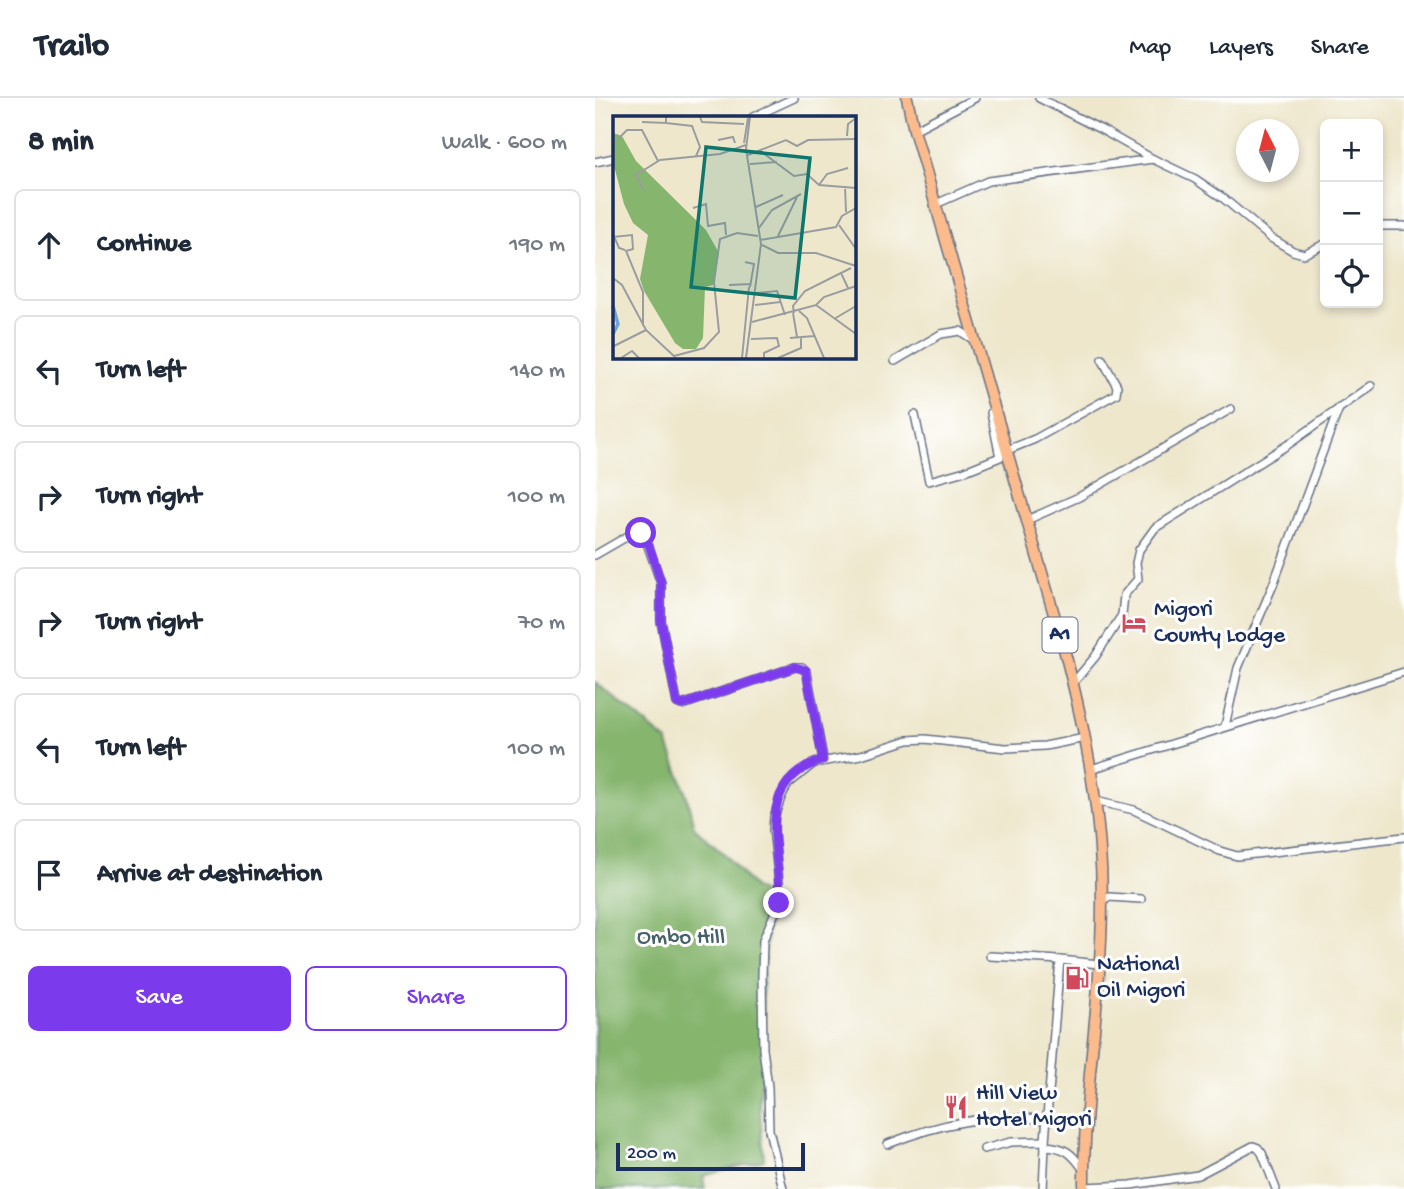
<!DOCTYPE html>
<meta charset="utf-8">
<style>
body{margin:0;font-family:"Gochi Hand",sans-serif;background:#f2f2f3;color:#1f2937}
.controls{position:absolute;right:21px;top:21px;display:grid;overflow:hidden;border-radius:10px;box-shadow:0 4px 10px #0003}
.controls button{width:63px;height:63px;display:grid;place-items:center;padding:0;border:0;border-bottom:2px solid #e0e1e3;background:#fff;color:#1f2937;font:35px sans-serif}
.compass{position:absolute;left:641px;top:21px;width:63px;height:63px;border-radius:50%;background:#fff;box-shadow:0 4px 10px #0003;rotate:354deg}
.scale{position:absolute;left:21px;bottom:18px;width:189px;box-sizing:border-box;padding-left:7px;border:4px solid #1b2f5e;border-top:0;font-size:19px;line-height:24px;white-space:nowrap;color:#1b2f5e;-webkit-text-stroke:5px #fff;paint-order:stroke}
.stop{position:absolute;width:21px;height:21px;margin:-16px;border:5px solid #7c3aed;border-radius:50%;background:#fff}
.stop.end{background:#7c3aed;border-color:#fff;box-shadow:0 2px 7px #0008}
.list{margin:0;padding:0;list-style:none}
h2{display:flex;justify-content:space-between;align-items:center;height:91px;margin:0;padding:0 28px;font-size:30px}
h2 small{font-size:23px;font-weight:400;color:#747a83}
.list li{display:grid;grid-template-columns:46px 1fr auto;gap:21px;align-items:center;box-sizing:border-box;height:112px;margin:0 14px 14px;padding:0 14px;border:2px solid #e0e1e3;border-radius:10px}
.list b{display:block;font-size:26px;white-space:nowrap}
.list em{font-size:23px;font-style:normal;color:#747a83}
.actions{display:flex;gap:14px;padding:21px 28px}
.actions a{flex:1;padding:16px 0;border:2px solid #7c3aed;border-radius:10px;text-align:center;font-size:24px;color:#7c3aed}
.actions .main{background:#7c3aed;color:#fff}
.icon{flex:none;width:38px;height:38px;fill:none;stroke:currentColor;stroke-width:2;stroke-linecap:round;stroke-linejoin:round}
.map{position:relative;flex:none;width:809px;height:1091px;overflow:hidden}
header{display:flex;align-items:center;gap:42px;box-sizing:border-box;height:98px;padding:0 35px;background:#fff;border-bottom:2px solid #e0e1e3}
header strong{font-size:33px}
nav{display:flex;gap:38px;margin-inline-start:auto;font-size:24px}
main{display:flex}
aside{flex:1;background:#fff}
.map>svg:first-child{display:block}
.forest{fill:#86b56e;stroke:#507266;stroke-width:2}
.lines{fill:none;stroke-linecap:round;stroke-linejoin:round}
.minor-casing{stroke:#656f84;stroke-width:10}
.highway-casing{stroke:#656f84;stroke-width:13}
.minor{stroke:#fff;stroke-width:7}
.highway{stroke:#fbbb8c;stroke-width:10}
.route{stroke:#7c3aed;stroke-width:9}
.labels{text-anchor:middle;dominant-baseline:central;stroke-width:6;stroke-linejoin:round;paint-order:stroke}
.shield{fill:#fff;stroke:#5f6d8e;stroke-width:2}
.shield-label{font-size:21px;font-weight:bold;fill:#1b2f5e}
.poi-label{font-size:23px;fill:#1b2f5e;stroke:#fff;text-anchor:start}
.park-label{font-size:23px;fill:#456068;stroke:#fff}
.inset-river{fill:none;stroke:#6fa4dc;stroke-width:3.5}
.inset-road{fill:none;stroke:#9a9da0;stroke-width:2}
.view{fill:#0f766e;fill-opacity:0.15;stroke:#0f766e;stroke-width:3.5}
.inset-edge{fill:none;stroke:#1b2f5e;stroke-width:3.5}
</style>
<header>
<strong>Trailo</strong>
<nav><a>Map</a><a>Layers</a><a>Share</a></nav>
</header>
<main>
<aside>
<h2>8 min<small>Walk · 600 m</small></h2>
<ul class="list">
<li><svg class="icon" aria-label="ahead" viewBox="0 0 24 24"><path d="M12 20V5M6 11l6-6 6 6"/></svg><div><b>Continue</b></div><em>190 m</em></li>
<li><svg class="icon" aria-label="left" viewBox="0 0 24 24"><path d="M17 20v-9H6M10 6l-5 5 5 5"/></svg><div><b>Turn left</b></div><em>140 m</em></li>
<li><svg class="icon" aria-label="right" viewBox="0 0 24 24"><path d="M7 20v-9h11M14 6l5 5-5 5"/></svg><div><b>Turn right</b></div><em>100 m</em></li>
<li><svg class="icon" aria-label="right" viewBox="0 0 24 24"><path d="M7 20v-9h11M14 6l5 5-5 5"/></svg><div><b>Turn right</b></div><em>70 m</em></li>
<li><svg class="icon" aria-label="left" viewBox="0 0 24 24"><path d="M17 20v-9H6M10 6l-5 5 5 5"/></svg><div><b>Turn left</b></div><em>100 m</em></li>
<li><svg class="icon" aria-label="arrive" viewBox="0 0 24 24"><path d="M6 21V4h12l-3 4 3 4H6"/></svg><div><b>Arrive at destination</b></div></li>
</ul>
<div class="actions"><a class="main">Save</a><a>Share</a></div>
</aside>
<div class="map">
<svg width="809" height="1091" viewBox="0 0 809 1091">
<rect width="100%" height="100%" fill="#fff"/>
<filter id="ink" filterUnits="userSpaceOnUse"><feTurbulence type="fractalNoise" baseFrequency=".0143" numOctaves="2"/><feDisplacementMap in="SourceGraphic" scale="14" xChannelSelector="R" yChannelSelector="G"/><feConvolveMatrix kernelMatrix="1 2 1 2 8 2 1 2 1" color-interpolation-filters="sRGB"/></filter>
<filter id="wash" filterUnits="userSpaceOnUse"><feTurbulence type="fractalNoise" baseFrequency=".00686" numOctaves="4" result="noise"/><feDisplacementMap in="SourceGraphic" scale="28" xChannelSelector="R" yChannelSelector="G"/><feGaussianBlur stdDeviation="1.57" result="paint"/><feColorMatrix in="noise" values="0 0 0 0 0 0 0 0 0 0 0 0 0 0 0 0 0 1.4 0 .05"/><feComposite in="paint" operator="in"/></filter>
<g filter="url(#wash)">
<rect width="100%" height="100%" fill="#eee7cc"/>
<polygon class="forest" points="0,584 72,643 91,695 99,729 129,756 159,790 184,805 172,832 167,896 169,965 164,1002 169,1062 108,1078 110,1091 0,1091"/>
</g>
<g filter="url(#ink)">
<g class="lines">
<g class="minor-casing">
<g id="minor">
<polyline points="444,0 507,32 558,61 600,81 628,100 676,140 698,153 709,156 730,146"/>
<polyline points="158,19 199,0"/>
<polyline points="319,32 380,0"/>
<polyline points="0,64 19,60"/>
<polyline points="341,106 393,83 558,61"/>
<polyline points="783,128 809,128"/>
<polyline points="300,263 346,236 365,233 379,242"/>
<polyline points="320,317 334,383 370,373 405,359 396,315"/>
<polyline points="410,353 440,341 521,296 522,288 507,261"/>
<polyline points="432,422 484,399 636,311"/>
<polyline points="0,457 38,435 46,435 50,439 66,485 66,523 82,605 87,607 200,569 207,569 212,575 228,661"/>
<polyline points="478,585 500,559 527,517 529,497 543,481 541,465 544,452 560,430 694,346 776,288"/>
<polyline points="630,628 643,570 678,487 744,310"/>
<polyline points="496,671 809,574"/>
<polyline points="500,703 539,712 625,753 642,758 809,739"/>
<polyline points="507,804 514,799 546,801"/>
<polyline points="395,858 465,862 450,1043"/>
<polyline points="465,862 504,866"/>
<path d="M293 1046C345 1025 395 1015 452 1022"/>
<path d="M389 1051 416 1044 450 1043V1048C470 1049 477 1055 488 1071"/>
<polyline points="489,1089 536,1087 603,1077 658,1048 663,1050 667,1055 681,1091"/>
<polyline points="188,1091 174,1032 173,989 168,951 167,878 168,842 184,805 184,784 178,731 179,719 187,697 193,686 219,665 266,657 313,642 330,641 410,650 450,648 490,640"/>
<polyline points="448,1091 450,1048"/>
</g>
</g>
<g class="highway-casing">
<path id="highway" d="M312 0 319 32 469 551C491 634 507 717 507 803 507 900 488 995 489 1091"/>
</g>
<use href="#minor" class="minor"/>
<use href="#highway" class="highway"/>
</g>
</g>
<g class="lines" filter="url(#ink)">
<path class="route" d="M46 435 54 447 66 485V523L82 605 87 607 200 569 211 572 228 662C155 685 187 753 184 805"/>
</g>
<defs>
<g id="hotel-bare" transform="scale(1.89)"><path d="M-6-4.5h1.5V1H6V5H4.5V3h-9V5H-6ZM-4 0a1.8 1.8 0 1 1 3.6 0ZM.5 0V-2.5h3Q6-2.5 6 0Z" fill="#d1495b" stroke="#fff" stroke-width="2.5" paint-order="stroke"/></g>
<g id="fuel-bare" transform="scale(1.89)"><path d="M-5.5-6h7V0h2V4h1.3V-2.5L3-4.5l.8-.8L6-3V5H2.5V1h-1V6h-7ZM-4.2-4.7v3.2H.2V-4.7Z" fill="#d1495b" stroke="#fff" stroke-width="2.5" paint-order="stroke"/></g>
<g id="restaurant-bare" transform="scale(1.89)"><path d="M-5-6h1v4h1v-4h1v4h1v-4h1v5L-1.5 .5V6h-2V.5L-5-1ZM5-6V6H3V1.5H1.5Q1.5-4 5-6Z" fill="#d1495b" stroke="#fff" stroke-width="2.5" paint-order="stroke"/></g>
</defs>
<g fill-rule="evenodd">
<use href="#hotel-bare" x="539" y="525"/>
<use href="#fuel-bare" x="482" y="880"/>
<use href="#restaurant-bare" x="361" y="1009"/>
</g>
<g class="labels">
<rect class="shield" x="447.5" y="519.5" width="35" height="35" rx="5"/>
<g class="shield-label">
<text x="465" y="537">A1</text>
</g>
<g class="poi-label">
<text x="559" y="512">Migori<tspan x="559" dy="26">County Lodge</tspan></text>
<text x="502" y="867">National<tspan x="502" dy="26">Oil Migori</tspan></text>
<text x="381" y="996">Hill View<tspan x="381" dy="26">Hotel Migori</tspan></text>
</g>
<g class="park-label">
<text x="86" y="840">Ombo Hill</text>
</g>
</g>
<g transform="translate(18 18)">
<rect width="243" height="243" fill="#eee7cc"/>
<path d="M0 17 9 20 23 45 93 114 106 137 100 169 92 171 90 222 83 233H70L62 227 31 175 27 163 35 119 20 107 11 88 0 46Z" fill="#86b56e"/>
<path class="inset-river" d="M0 190 5 208 0 218"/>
<path class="inset-road" d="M87 1 89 6 131 8M29 6 53 7V1M53 7 79 10 87 31 83 40M234 20 235 8 243 2M5 23 14 14H29L45 45M105 24 120 21 122 27M131 27 135 2M146 34 181 60 194 58 206 69 243 72M135 39 173 24 184 30 195 24 243 23M137 48 164 46M206 69 214 58 235 52M232 70 233 96M31 74 23 59 47 44 107 38 133 29M143 91 170 79M80 92 93 88 95 110 112 107 113 119M226 109 243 133M146 112 159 94 188 78M0 118 6 132 12 134M165 120 184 81M0 121 19 119 20 133 13 135 30 176V210M147 124 223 111 229 100 243 92M149 129 165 137H203L243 150M132 146 141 148 137 171M0 162 9 169 33 214 63 242M116 169 137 168M235 172 228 157 238 152M143 177 164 175 172 199M142 189 167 186M203 189 211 181 243 170M186 195 194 202 211 242M180 197 184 221M181 197 180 190 192 175 228 157M221 203 243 190M139 206 203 189 243 218M177 222 201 220M138 223 164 222 166 230 151 237V242M1 230 33 214M61 240 91 232 106 216 101 166 107 123 124 117 145 120M8 242 19 235 26 242M129 242 136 171M133 242 148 128 133 33 137 1M165 242 188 232V221"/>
<path class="view" d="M93 31 197 42 182 182 78 171Z"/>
<rect width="243" height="243" class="inset-edge"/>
</g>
</svg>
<div class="controls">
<button>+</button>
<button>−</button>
<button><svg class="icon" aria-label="locate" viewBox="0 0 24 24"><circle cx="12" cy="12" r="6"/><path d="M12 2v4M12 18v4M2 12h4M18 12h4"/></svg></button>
</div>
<svg class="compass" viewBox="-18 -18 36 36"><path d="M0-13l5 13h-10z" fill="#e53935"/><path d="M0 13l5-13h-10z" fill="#747a83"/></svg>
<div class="scale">200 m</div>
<div class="stop" style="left:46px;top:435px"></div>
<div class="stop end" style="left:184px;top:805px"></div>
</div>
</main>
